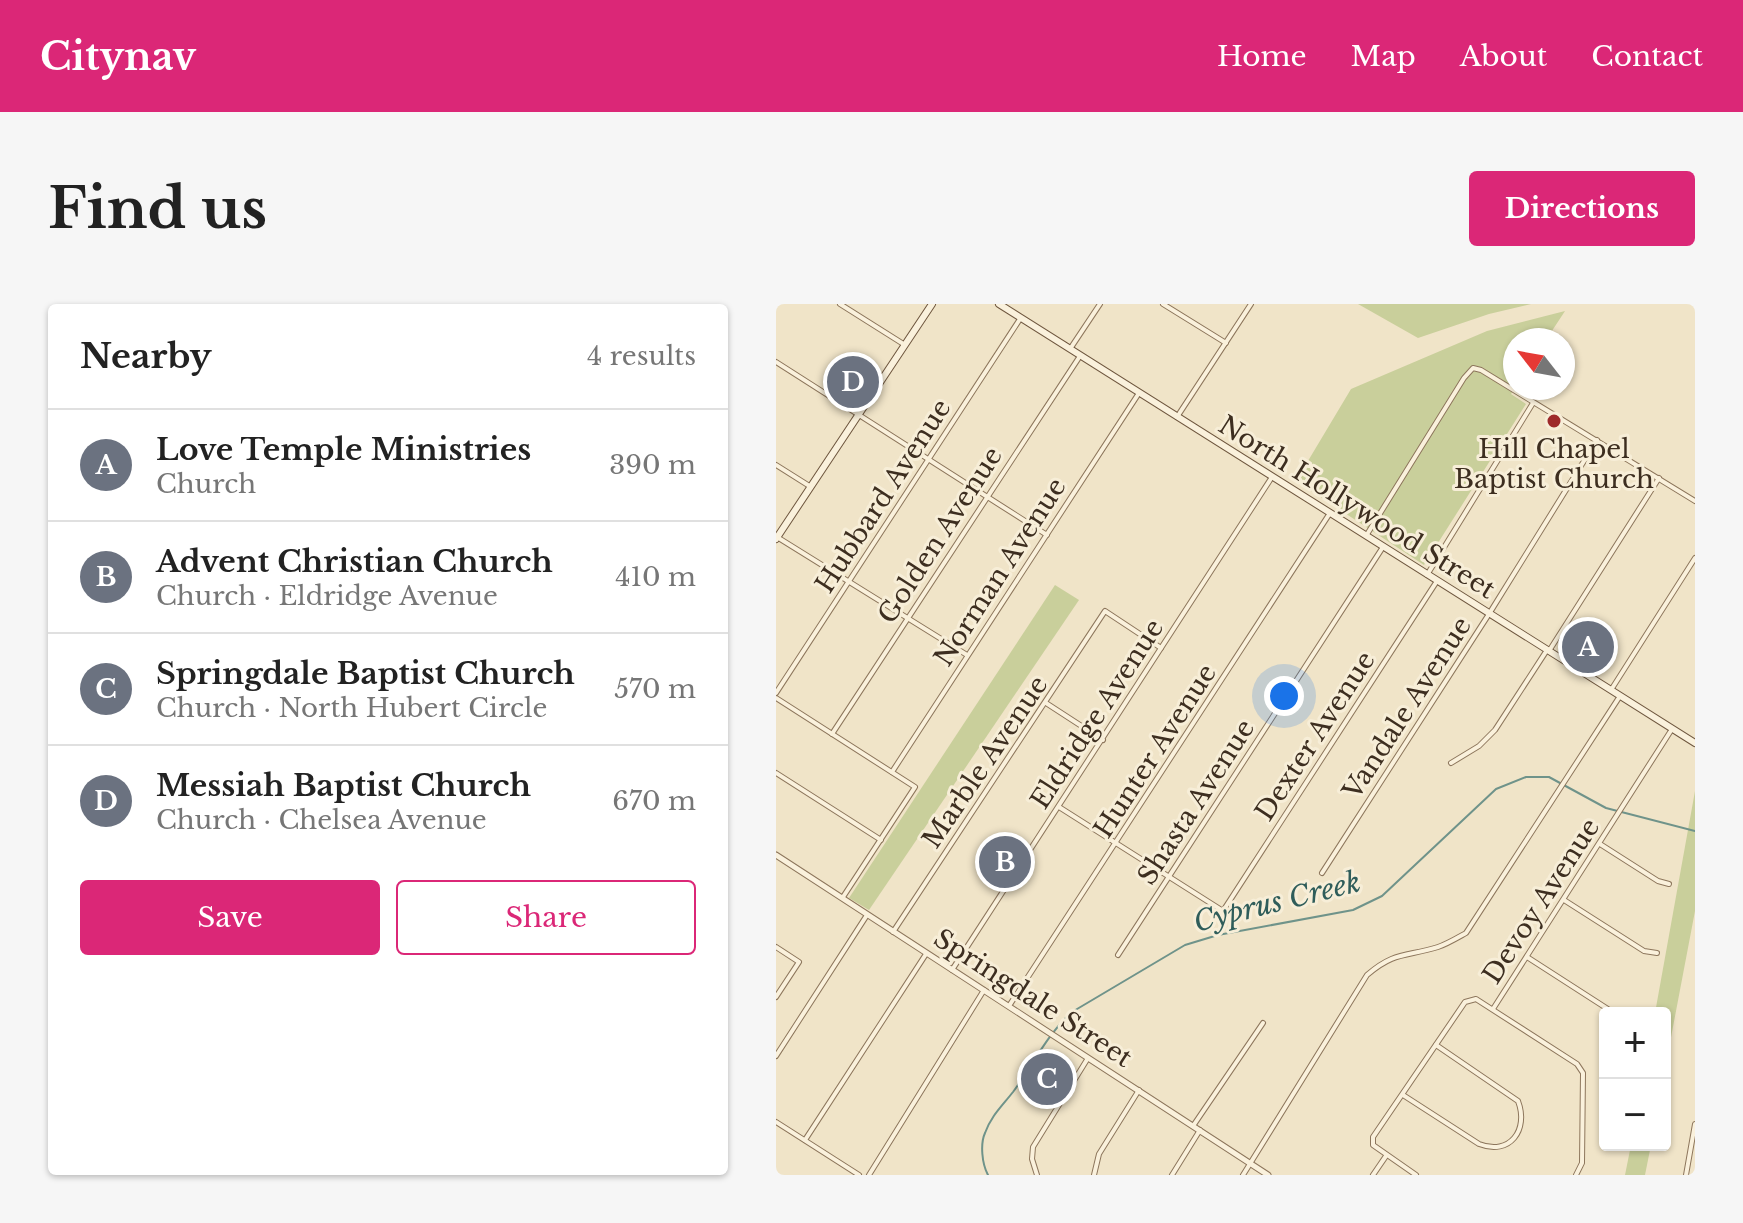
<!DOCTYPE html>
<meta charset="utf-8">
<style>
body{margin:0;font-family:"Libre Baskerville",serif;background:#f6f6f6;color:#222}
.controls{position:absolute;right:24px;bottom:24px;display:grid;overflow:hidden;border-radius:8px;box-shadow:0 2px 6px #0004}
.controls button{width:72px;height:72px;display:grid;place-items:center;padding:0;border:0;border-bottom:2px solid #e0e0e0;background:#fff;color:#222;font:40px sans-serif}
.compass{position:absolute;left:727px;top:24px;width:72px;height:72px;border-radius:50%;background:#fff;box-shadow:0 2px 6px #0004;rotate:301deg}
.you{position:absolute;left:508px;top:392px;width:28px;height:28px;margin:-20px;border:6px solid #fff;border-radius:50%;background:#1a73e8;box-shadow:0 0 0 12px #1a73e833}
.badge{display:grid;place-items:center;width:52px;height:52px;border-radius:50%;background:#db2777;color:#fff;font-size:26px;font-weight:700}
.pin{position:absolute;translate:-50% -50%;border:4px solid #fff;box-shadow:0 2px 8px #0006}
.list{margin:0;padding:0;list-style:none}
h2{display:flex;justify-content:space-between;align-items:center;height:104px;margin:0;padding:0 32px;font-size:34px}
h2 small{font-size:26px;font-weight:400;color:#767676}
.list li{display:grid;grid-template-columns:52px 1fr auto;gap:24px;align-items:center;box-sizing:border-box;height:112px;padding:0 32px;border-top:2px solid #e0e0e0}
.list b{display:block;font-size:30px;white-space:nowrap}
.list p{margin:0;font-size:26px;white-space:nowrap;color:#767676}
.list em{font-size:26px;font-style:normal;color:#767676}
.actions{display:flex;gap:16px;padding:24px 32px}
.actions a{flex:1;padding:18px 0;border:2px solid #db2777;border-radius:8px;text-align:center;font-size:28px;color:#db2777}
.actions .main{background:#db2777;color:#fff}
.map{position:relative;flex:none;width:919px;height:871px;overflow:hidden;border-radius:8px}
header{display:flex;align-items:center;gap:48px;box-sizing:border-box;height:112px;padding:0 40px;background:#db2777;color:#fff}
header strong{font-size:38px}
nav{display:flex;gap:44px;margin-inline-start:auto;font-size:28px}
.intro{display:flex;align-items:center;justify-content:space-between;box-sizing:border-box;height:192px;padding:0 48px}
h1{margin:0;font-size:56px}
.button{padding:20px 36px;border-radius:8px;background:#db2777;color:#fff;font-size:28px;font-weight:700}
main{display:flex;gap:48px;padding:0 48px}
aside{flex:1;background:#fff;border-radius:8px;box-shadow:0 2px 6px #0004}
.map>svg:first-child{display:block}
.green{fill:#c9cf9b}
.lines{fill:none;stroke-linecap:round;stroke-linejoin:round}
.stream{stroke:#6f938a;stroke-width:2}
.minor-casing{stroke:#8d765c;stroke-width:6}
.tertiary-casing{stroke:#8d765c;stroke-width:7}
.secondary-casing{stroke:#6f573f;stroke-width:8}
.minor{stroke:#faf1dc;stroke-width:4}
.tertiary{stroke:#faf1dc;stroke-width:5}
.secondary{stroke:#faf1dc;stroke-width:6}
.poi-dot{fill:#9e2a2b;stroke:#f7eed8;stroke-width:3}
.labels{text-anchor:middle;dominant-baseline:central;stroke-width:6;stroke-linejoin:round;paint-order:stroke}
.poi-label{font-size:26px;fill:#3d2e20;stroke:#f7eed8}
.street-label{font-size:26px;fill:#3d2e20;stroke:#f7eed8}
.water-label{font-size:28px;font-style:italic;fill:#2f5d5a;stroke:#f7eed8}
</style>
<header>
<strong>Citynav</strong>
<nav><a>Home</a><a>Map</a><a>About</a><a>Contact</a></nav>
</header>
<div class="intro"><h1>Find us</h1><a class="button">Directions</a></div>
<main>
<aside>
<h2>Nearby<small>4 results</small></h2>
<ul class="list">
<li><span class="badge" style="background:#6b7280">A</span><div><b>Love Temple Ministries</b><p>Church</p></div><em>390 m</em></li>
<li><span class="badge" style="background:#6b7280">B</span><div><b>Advent Christian Church</b><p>Church · Eldridge Avenue</p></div><em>410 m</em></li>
<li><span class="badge" style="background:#6b7280">C</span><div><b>Springdale Baptist Church</b><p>Church · North Hubert Circle</p></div><em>570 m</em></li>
<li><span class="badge" style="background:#6b7280">D</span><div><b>Messiah Baptist Church</b><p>Church · Chelsea Avenue</p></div><em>670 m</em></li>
</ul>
<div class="actions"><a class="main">Save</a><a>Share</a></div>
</aside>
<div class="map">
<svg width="919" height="871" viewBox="0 0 919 871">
<rect width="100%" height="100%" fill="#f0e4c8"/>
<g class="green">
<polygon points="582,0 755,0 713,10 642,34"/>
<polygon points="789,7 770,36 739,36 739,84 735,90 750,100 648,261 520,177 575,85 711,27"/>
<polygon points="279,281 303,296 93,606 73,594"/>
<polygon points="919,487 919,607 889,765 889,709 879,709"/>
<polygon points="855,841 875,841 869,871 849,871"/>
</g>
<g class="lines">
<path class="stream" d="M212 871C206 860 204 840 209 829 215 812 226 802 237 788 257 761 271 730 296 708L409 641 442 631 577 606 606 592 720 485 750 473H773L830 504 919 527"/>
<g class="minor-casing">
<g id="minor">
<polyline points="64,0 129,41"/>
<polyline points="387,0 450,39"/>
<polyline points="294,45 324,0"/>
<polyline points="0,58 271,231"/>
<polyline points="401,113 475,0"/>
<polyline points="0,161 35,183"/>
<polyline points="590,232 688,74 697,64 705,66 919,197"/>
<polyline points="1,233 191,351"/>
<polyline points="651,271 757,99"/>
<polyline points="773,347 883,174"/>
<polyline points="835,386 919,254"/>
<polyline points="0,389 244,15"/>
<polyline points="0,394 139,483 67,593"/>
<polyline points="270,399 327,436"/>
<polyline points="56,430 304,52"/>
<polyline points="675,459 703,442 719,426 771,346"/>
<polyline points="116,468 363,89"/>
<polyline points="0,469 105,536"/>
<polyline points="283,503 447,607 661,277"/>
<polyline points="824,540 882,577 893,580"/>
<polyline points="546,569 713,310 821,136"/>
<polyline points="788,596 868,647 881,649"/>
<polyline points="117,628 329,307 385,344"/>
<polyline points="0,643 23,658 0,693"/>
<polyline points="342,651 607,243"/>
<polyline points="751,653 838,709"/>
<polyline points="176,666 496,173"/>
<polyline points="233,702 554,209"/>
<polyline points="717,705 896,425"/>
<polyline points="0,752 91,611"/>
<path d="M627 791 703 840C734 852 753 826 742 797L660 741"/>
<polyline points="0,818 83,871"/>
<polyline points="417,822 487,719"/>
<polyline points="29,836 150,650"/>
<polyline points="93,871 208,686"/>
<polyline points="261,871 256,855 257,843 312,754"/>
<polyline points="318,871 323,850 363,786"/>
<polyline points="396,871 424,826"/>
<path d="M467 871 591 671C619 647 630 653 662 643 671 640 681 634 690 629L844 392"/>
<polyline points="597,871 610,852"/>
<polyline points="640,871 597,841 597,833 689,698 700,695 801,760 807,769 806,859 800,871"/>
<polyline points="910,871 919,820"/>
</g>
</g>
<g class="tertiary-casing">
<polyline id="tertiary" points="0,551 492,871"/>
</g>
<g class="secondary-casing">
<g id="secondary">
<polyline points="223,0 919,439"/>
<polyline points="0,235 156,0"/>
</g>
</g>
<use href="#minor" class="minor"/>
<use href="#tertiary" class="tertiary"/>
<use href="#secondary" class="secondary"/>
</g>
<circle class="poi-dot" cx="778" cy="117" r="8"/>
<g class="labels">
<g class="poi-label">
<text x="778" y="145">Hill Chapel<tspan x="778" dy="30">Baptist Church</tspan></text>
</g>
<g class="street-label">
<text transform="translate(107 192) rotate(-57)">Hubbard Avenue</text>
<text transform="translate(581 203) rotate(32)">North Hollywood Street</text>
<text transform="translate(164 231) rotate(-57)">Golden Avenue</text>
<text transform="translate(224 268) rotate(-57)">Norman Avenue</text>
<text transform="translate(631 404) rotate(-57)">Vandale Avenue</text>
<text transform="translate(321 410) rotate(-57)">Eldridge Avenue</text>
<text transform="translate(539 432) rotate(-57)">Dexter Avenue</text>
<text transform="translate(379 447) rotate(-57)">Hunter Avenue</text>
<text transform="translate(209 458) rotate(-56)">Marble Avenue</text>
<text transform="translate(420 498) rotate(-57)">Shasta Avenue</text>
<text transform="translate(765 597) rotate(-57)">Devoy Avenue</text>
<text transform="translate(257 694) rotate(33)">Springdale Street</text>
</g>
<g class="water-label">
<text transform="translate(501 598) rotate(-14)">Cyprus Creek</text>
</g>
</g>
</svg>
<div class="controls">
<button>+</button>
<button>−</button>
</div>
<svg class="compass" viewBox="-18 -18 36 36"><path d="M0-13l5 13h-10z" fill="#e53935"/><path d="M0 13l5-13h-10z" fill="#767676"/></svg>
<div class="you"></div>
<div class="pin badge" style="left:812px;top:343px;background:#6b7280">A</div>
<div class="pin badge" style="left:229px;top:558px;background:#6b7280">B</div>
<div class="pin badge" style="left:271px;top:775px;background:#6b7280">C</div>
<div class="pin badge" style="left:77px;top:78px;background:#6b7280">D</div>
</div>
</main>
